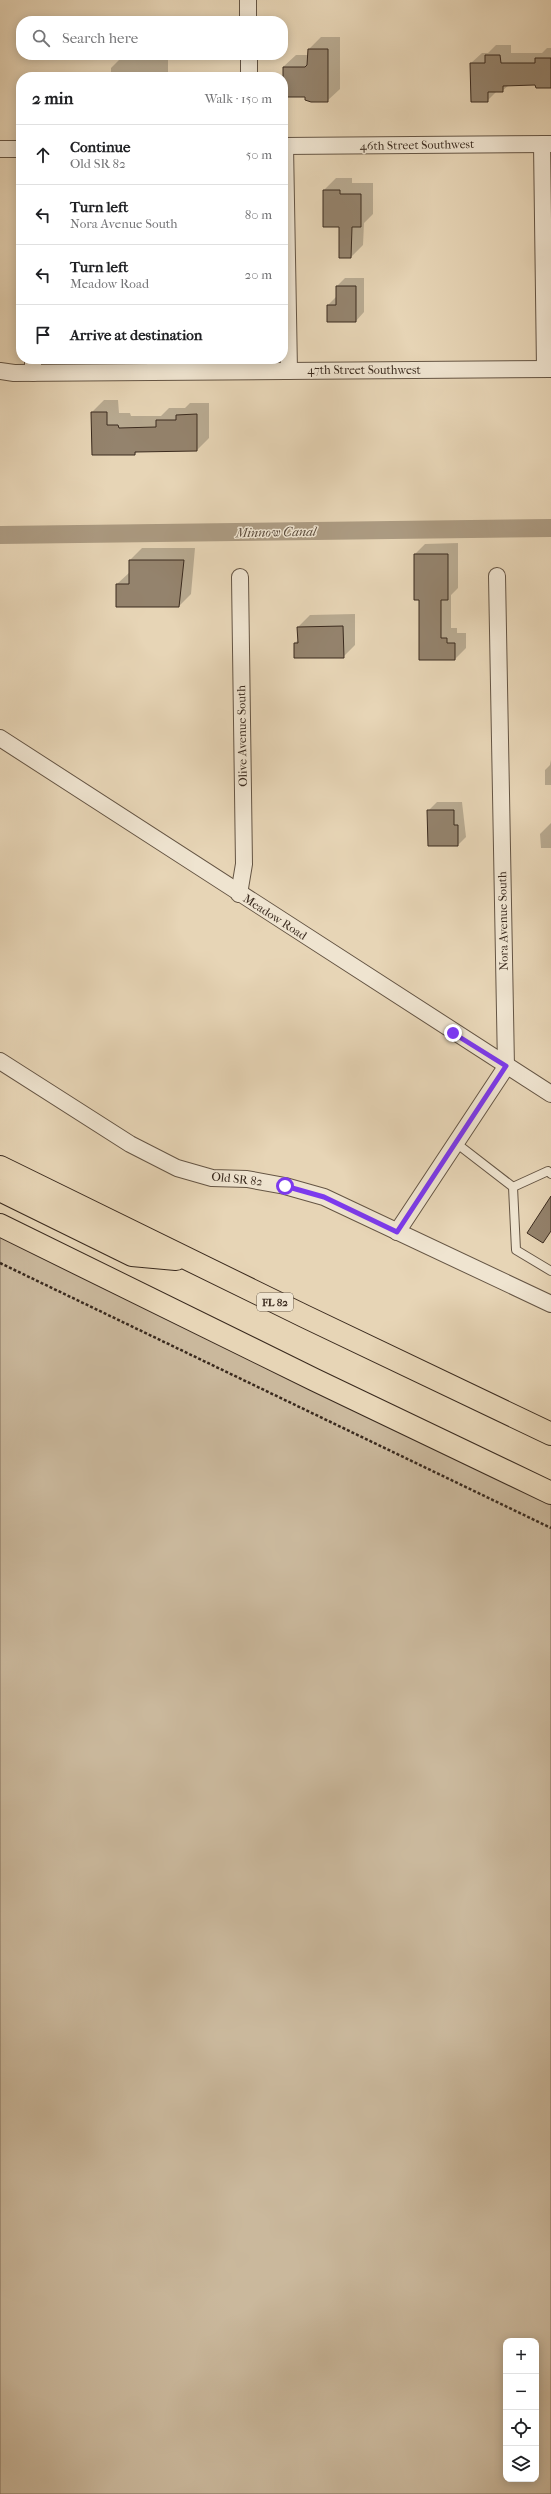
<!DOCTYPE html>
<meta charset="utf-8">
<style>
body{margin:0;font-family:"IM FELL French Canon",serif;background:#f2f2f2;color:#202124}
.controls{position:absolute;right:12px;bottom:12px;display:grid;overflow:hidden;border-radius:8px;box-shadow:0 2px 10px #0003}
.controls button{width:36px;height:36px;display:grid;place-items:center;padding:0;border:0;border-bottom:1px solid #e0e0e0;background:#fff;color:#202124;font:20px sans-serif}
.stop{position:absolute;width:12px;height:12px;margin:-9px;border:3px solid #7c3aed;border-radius:50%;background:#fff}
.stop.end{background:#7c3aed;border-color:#fff;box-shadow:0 1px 4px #0008}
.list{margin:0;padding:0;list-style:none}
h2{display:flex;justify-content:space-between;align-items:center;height:52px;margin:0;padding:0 16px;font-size:17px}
h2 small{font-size:13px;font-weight:400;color:#757577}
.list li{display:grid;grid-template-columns:26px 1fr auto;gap:12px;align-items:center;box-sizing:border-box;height:60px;padding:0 16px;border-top:1px solid #e0e0e0}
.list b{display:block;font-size:15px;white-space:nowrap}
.list p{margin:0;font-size:13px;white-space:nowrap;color:#757577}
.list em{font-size:13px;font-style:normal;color:#757577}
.icon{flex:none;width:22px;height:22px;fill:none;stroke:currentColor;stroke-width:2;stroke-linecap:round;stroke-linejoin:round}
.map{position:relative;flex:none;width:551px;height:2494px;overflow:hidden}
.search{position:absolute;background:#fff;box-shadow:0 2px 10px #0003;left:16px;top:16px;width:272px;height:44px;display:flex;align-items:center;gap:10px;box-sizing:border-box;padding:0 14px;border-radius:16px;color:#757577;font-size:15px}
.panel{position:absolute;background:#fff;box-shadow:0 2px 10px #0003;left:16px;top:72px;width:272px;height:292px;border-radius:16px}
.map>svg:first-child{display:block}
.green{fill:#cab89c;stroke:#82715d;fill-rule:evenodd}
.shadow{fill:#0003}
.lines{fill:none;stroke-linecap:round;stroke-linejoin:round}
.canal{stroke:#ac9b82;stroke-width:18}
.building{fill:#94836d;stroke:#3a2a1e}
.service-casing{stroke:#655544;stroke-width:10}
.minor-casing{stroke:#655544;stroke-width:18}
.trunk-casing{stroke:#3a2a1e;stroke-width:24}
.path{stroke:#3a2a1e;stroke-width:2.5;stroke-dasharray:3 2;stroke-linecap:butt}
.service{stroke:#efe4d0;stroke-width:8}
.minor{stroke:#efe4d0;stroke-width:16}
.trunk{stroke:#e7d5b6;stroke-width:22}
.route{stroke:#7c3aed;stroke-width:5}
.labels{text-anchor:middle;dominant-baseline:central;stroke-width:3;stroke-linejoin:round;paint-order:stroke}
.shield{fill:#efe4d0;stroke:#706253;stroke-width:1}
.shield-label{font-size:11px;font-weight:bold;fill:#3a2a1e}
.street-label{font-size:12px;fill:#3a2a1e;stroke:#efe4d0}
.water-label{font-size:13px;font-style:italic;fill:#5c4c3c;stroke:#efe4d0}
</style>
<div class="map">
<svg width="551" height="2494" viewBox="0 0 551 2494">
<rect width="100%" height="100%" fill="#e7d5b6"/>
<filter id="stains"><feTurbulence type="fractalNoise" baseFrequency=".005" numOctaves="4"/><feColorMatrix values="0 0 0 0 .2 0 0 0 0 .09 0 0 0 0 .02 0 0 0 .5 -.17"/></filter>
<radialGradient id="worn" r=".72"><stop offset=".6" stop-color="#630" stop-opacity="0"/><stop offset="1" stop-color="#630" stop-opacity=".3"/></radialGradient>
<path class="green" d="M0 1236 311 1390 551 1504V2494H0ZM506 2341H536V2479H506Z"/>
<g class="shadow">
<polygon points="321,37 340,37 340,89 327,101 306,96 283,67 296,55 308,55 309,49"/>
<polygon points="496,45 511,45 511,53 542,53 547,48 551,48 551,87 536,84 509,85 502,91 497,91 487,101 471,63 482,53 488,53"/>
<polygon points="123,56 168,56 168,77 111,77 111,68"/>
<polygon points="336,178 352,178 352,183 373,183 373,214 364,223 363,245 351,257 340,226 324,190"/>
<polygon points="345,278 364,278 364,312 356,321 328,305 336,297 337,286"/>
<polygon points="104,400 118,400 119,413 130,413 131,416 161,416 169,408 185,408 190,403 209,403 209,438 197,450 138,451 135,454 92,412"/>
<polygon points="458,543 458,588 451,595 451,628 457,628 457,633 466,633 466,648 455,659 420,659 420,599 415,554 425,544"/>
<polygon points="142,548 195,548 191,594 179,606 117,584 130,572 130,560"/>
<polygon points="355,614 355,645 343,657 295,643 299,639 298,627 310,615"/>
<polygon points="551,760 551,785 545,785 545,770 550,765"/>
<polygon points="437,802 462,802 466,837 458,845 428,811"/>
<polygon points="551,823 551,848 541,848 540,834"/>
</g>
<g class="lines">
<polyline class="canal" points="0,535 551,528"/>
</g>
<g class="building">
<polygon points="308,49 328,49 328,102 311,102 305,100 305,97 283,97 283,67 305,67 307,65"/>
<polygon points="485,55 500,55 501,63 535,63 535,58 551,58 551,88 536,88 535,85 503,86 503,92 488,92 488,102 471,102 470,63 485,63"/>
<polygon points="323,190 340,190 340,194 361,194 361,227 352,227 351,258 339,258 339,227 323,227"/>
<polygon points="336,286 356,286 356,322 327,322 327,305 336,305"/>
<polygon points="91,412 107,412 107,425 118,425 119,428 156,427 156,420 176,420 176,415 197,414 197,451 135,452 135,455 92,455"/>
<polygon points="414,554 448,554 448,600 441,600 441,638 447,638 447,643 455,643 455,660 419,660 419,600 414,600"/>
<polygon points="129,560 184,560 179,607 116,607 116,584 129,584"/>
<polygon points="343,626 344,658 294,658 294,643 298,643 297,627"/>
<polygon points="427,810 454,810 454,825 458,825 458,846 428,846"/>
<polygon points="551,1196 551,1231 543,1243 527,1233"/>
</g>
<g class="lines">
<g class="service-casing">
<g id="service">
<polyline points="456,1143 513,1187 516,1250 551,1271"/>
<polyline points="513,1187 548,1171 551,1174"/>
</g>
</g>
<g class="minor-casing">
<g id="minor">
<polyline points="248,0 248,21"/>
<polyline points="249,55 249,77"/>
<polyline points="542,144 545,369"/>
<polyline points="283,146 551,144"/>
<polyline points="285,146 289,371"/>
<polyline points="0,149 21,149"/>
<polyline points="33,359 33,373"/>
<polyline points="0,371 14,373 551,369"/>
<polyline points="0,738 551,1094"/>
<polyline points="239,894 244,864 240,577"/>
<polyline points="0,1061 130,1144 177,1168 212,1178 247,1179 285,1186 324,1197 551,1304"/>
<polyline points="397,1232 506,1067 497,576"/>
</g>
</g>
<g class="trunk-casing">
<g id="trunk">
<polyline points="0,1167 304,1316 551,1434"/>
<polyline points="0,1190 132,1255 176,1259"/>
<polyline points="0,1225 315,1380 551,1493"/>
</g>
</g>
<polyline class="path" points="0,1263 551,1528"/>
<use href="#service" class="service"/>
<use href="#minor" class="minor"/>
<use href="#trunk" class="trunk"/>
</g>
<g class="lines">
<polyline class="route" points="285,1186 324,1197 397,1232 506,1066 453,1033"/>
</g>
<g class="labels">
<rect class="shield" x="257" y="1293" width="36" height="18" rx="3"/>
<g class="shield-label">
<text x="275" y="1302">FL 82</text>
</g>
<g class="street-label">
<text transform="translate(417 145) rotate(-1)">46th Street Southwest</text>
<text x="364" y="370">47th Street Southwest</text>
<text transform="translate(242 736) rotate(-91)">Olive Avenue South</text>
<text transform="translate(275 917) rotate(33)">Meadow Road</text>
<text transform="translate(503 921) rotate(-91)">Nora Avenue South</text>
<text transform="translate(237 1179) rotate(6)">Old SR 82</text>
</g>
<g class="water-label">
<text transform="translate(276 532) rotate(-1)">Minnow Canal</text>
</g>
</g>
<rect width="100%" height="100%" filter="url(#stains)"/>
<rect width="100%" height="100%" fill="url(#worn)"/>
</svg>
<div class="controls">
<button>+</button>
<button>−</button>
<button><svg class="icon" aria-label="locate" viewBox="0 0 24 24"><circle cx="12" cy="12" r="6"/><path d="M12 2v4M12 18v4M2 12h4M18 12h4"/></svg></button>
<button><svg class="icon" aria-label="layers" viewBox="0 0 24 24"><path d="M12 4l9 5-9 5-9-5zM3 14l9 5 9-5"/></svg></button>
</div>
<div class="stop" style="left:285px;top:1186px"></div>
<div class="stop end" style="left:453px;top:1033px"></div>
<div class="search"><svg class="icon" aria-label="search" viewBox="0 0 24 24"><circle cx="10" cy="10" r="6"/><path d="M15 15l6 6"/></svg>Search here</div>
<section class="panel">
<h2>2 min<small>Walk · 150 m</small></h2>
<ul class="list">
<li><svg class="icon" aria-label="ahead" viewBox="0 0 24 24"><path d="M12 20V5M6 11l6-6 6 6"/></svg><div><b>Continue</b><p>Old SR 82</p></div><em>50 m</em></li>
<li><svg class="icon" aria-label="left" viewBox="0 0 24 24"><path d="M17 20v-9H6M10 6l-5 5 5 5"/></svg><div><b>Turn left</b><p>Nora Avenue South</p></div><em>80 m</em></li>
<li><svg class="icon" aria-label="left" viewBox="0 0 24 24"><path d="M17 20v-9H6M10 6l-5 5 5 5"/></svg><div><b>Turn left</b><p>Meadow Road</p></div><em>20 m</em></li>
<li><svg class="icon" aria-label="arrive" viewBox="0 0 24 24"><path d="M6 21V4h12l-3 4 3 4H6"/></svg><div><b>Arrive at destination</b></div></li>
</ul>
</section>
</div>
